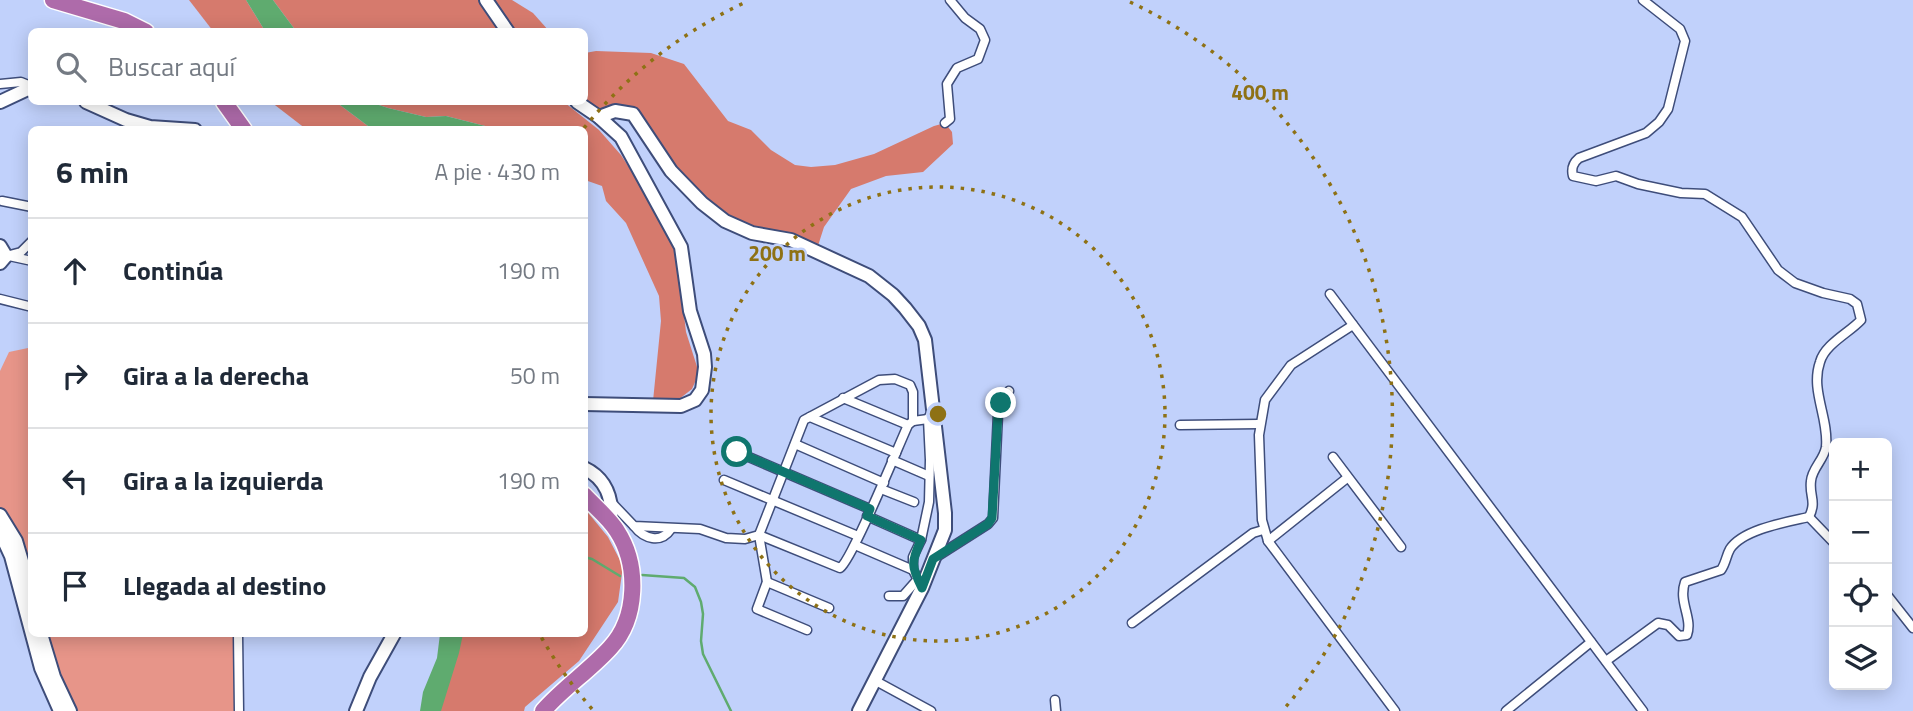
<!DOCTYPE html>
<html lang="es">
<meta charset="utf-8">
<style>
body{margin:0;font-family:"Titillium Web",sans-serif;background:#f2f2f3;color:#1f2937}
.controls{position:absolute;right:21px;bottom:21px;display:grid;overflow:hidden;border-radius:10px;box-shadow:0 4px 18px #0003}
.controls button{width:63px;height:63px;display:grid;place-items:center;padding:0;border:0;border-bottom:2px solid #e0e1e3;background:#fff;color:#1f2937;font:35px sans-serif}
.stop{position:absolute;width:21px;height:21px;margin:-16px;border:5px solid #0f766e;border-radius:50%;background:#fff}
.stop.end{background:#0f766e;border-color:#fff;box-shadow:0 2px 7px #0008}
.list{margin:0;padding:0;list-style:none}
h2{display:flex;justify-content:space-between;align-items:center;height:91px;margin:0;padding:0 28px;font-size:30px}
h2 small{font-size:23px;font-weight:400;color:#747a83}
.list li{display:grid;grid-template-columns:46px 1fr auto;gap:21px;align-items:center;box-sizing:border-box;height:105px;padding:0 28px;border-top:2px solid #e0e1e3}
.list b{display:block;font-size:26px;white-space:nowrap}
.list em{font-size:23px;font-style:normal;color:#747a83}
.icon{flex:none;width:38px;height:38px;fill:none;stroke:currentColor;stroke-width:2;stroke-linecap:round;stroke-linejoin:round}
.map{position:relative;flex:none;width:1913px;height:711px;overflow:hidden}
.search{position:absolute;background:#fff;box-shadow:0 4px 18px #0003;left:28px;top:28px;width:560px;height:77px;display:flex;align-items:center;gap:18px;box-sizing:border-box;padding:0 24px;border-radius:10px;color:#747a83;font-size:26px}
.panel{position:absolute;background:#fff;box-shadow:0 4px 18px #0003;left:28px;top:126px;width:560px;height:511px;border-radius:10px}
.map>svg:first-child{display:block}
.green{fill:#e79589}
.forest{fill:#d67a6d}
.water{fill:#5fab6f}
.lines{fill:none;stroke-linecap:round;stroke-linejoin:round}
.stream{stroke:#5fab6f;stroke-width:2.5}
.street-casing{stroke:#3e4d7a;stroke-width:11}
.secondary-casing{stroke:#3e4d7a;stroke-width:16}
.highway-casing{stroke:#fff;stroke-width:19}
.street{stroke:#fff;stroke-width:8}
.secondary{stroke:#fff;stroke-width:12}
.highway{stroke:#ae6baa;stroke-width:16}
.route{stroke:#0f766e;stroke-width:9}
.ring{fill:none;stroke:#8e7115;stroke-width:3.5;stroke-dasharray:3.5 7}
.centre{fill:#8e7115;stroke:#c1d1fb;stroke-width:3.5}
.ring-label{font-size:21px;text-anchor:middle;font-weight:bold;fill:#8e7115;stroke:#c1d1fb;stroke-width:5;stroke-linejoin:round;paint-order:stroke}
</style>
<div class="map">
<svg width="1913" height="711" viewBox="0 0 1913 711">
<rect width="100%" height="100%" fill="#c1d1fb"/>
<g class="green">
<polygon points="28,348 32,349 31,571 21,539 0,507 0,371 9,352"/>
<polygon points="46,634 238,634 239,711 74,711 57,676"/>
</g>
<g class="forest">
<polygon points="189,0 246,0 265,31 213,31"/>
<polygon points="273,0 479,0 500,31 296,31"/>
<polygon points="487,0 512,0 533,13 549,31 508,31"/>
<polygon points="596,51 651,53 684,64 728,121 751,130 771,150 795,165 811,167 835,165 874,154 934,126 945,123 952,132 953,144 923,172 886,176 851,189 824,227 816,252 752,233 701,203 633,114 599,117 584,102 585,53"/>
<polygon points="271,102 336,102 372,129 306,129"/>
<polygon points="370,102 564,102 599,130 621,155 645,192 677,255 686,332 699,373 692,389 674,403 653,401 661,321 659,296 626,223 606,201 602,186 585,180 584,130 497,129 446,116 426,117 388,108"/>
<polygon points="585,509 608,537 623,566 618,602 579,661 525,707 524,711 435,711 454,634 584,634"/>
</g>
<g class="water">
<polygon points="246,0 273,0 296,31 265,31"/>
<polygon points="336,102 370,102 388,108 426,117 446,116 497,129 372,129"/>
<polygon points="440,634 463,634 459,653 441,711 420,711 423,692 437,658"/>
</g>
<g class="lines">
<g class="stream">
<polyline points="584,557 592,559 620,576"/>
<polyline points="642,575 684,578 695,587 701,602 703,614 701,641 703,654 731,711"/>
</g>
<g class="street-casing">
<g id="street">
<path d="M1643 0 1680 29 1685 41 1668 109 1659 122 1646 133 1579 158C1573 163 1571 168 1573 176L1596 181 1616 176 1638 184 1681 193 1705 194 1742 217 1778 270 1795 283 1823 293 1850 299 1857 304 1861 320C1849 333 1825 344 1820 362 1810 390 1829 418 1826 447 1824 460 1812 468 1811 481 1809 496 1817 501 1809 517"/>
<polyline points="0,84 21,82 31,86"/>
<polyline points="945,123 950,119 947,84 957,68 978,59 985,40 980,29 965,18 950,0"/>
<polyline points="2,201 32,207"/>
<polyline points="6,256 21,252 32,241"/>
<polyline points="9,256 32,261"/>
<polyline points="1330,294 1643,711"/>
<polyline points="0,299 32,307"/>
<polyline points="1353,325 1291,365 1265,400 1259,435 1262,520 1268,541 1395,711"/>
<polyline points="843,398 908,425"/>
<polyline points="810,417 896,453"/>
<polyline points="1180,425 1259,424"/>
<polyline points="795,444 884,483"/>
<polyline points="737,452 870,509"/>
<polyline points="1333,457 1401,547"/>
<polyline points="892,460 929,476"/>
<polyline points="724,480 858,536"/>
<polyline points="881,489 914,502"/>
<path d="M612 503 634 526 700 529 726 538 745 539 759 535 840 568C852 560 898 447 908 425L913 421 928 419"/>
<polyline points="867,516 921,540"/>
<polyline points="1809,517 1834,543"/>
<path d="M634 526C644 539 661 544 671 529"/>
<polyline points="1268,541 1347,478"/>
<polyline points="855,545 913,570"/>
<polyline points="933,559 988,524 993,518 998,414 1001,403 1009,391"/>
<polyline points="767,582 829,608"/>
<polyline points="922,588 913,570 913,557 921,540 929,502 930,460 928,419 930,415"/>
<polyline points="1887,595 1913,628"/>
<polyline points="889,596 903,596 918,579"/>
<polyline points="1132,623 1253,533 1263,530"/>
<polyline points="807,630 757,609 767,582 759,535 804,420 879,380 895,379 910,385 913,392 913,421"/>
<polyline points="238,634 239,711"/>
<path d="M1606 661 1658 623 1668 625 1679 636 1687 635C1693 618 1678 602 1685 582L1721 570C1726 563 1726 556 1730 549 1743 529 1787 522 1809 517"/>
<polyline points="874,680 931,711"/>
<polyline points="1055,700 1056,711"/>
<polyline points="1506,711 1591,642"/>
</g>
</g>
<g class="secondary-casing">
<g id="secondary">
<polyline points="486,0 508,32"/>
<polyline points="0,102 32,87"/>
<polyline points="86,102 126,120 150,127 195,130"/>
<polyline points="577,102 599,117 621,137 681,247 690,311 704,354 705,367 702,390 695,400 681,406 584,404"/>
<polyline points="599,117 615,111 633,114 671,171 702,203 725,221 752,233 791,240 869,276 893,295 905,308 919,326 925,340 945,513 945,530 922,588 859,711"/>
<polyline points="0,246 6,256 0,263"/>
<path d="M584 468C607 479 613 499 611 523"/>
<polyline points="0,515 16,541 32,595"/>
<polyline points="0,532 11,556 41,668 60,711"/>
<polyline points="41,634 54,677 70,711"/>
<polyline points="356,711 370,677 394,634"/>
</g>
</g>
<g class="highway-casing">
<g id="highway">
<polyline points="53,0 124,21 146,32"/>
<polyline points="224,102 244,130"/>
<path d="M543 711C563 688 589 671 610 648 638 618 639 565 617 531 609 518 595 507 584 495"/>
</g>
</g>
<use href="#street" class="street"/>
<use href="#secondary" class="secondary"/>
<use href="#highway" class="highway"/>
</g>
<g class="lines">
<path class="route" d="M737 452 870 509 867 516 921 540C911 562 911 566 922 588L933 559 988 524 992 518 998 414 1001 403"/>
</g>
<g class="ring">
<circle cx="938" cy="414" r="227"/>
<path d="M592 709A455 455 0 0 1 540 635M584 128A455 455 0 0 1 746 2M1130 2A455 455 0 0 1 1284 709"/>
</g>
<circle cx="938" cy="414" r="10" class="centre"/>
<g class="ring-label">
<text x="1260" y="100">400 m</text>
<text x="777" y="261">200 m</text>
</g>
</svg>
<div class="controls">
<button>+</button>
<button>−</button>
<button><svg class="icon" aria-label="locate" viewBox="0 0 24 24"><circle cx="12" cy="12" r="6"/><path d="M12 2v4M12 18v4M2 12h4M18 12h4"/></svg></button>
<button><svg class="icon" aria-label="layers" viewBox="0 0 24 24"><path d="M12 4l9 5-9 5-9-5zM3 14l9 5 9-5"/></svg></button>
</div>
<div class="stop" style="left:737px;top:452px"></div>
<div class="stop end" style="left:1001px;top:403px"></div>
<div class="search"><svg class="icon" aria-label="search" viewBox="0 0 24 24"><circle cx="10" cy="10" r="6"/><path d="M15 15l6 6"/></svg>Buscar aquí</div>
<section class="panel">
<h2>6 min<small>A pie · 430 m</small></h2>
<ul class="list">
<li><svg class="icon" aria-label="ahead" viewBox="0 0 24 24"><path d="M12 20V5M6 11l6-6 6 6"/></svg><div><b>Continúa</b></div><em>190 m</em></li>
<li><svg class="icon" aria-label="right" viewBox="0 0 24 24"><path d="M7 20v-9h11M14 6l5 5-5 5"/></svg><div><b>Gira a la derecha</b></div><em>50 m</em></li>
<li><svg class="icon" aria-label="left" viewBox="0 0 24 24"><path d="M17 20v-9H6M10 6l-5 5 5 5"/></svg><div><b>Gira a la izquierda</b></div><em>190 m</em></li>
<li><svg class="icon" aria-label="arrive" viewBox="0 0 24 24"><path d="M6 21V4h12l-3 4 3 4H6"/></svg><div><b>Llegada al destino</b></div></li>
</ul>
</section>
</div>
